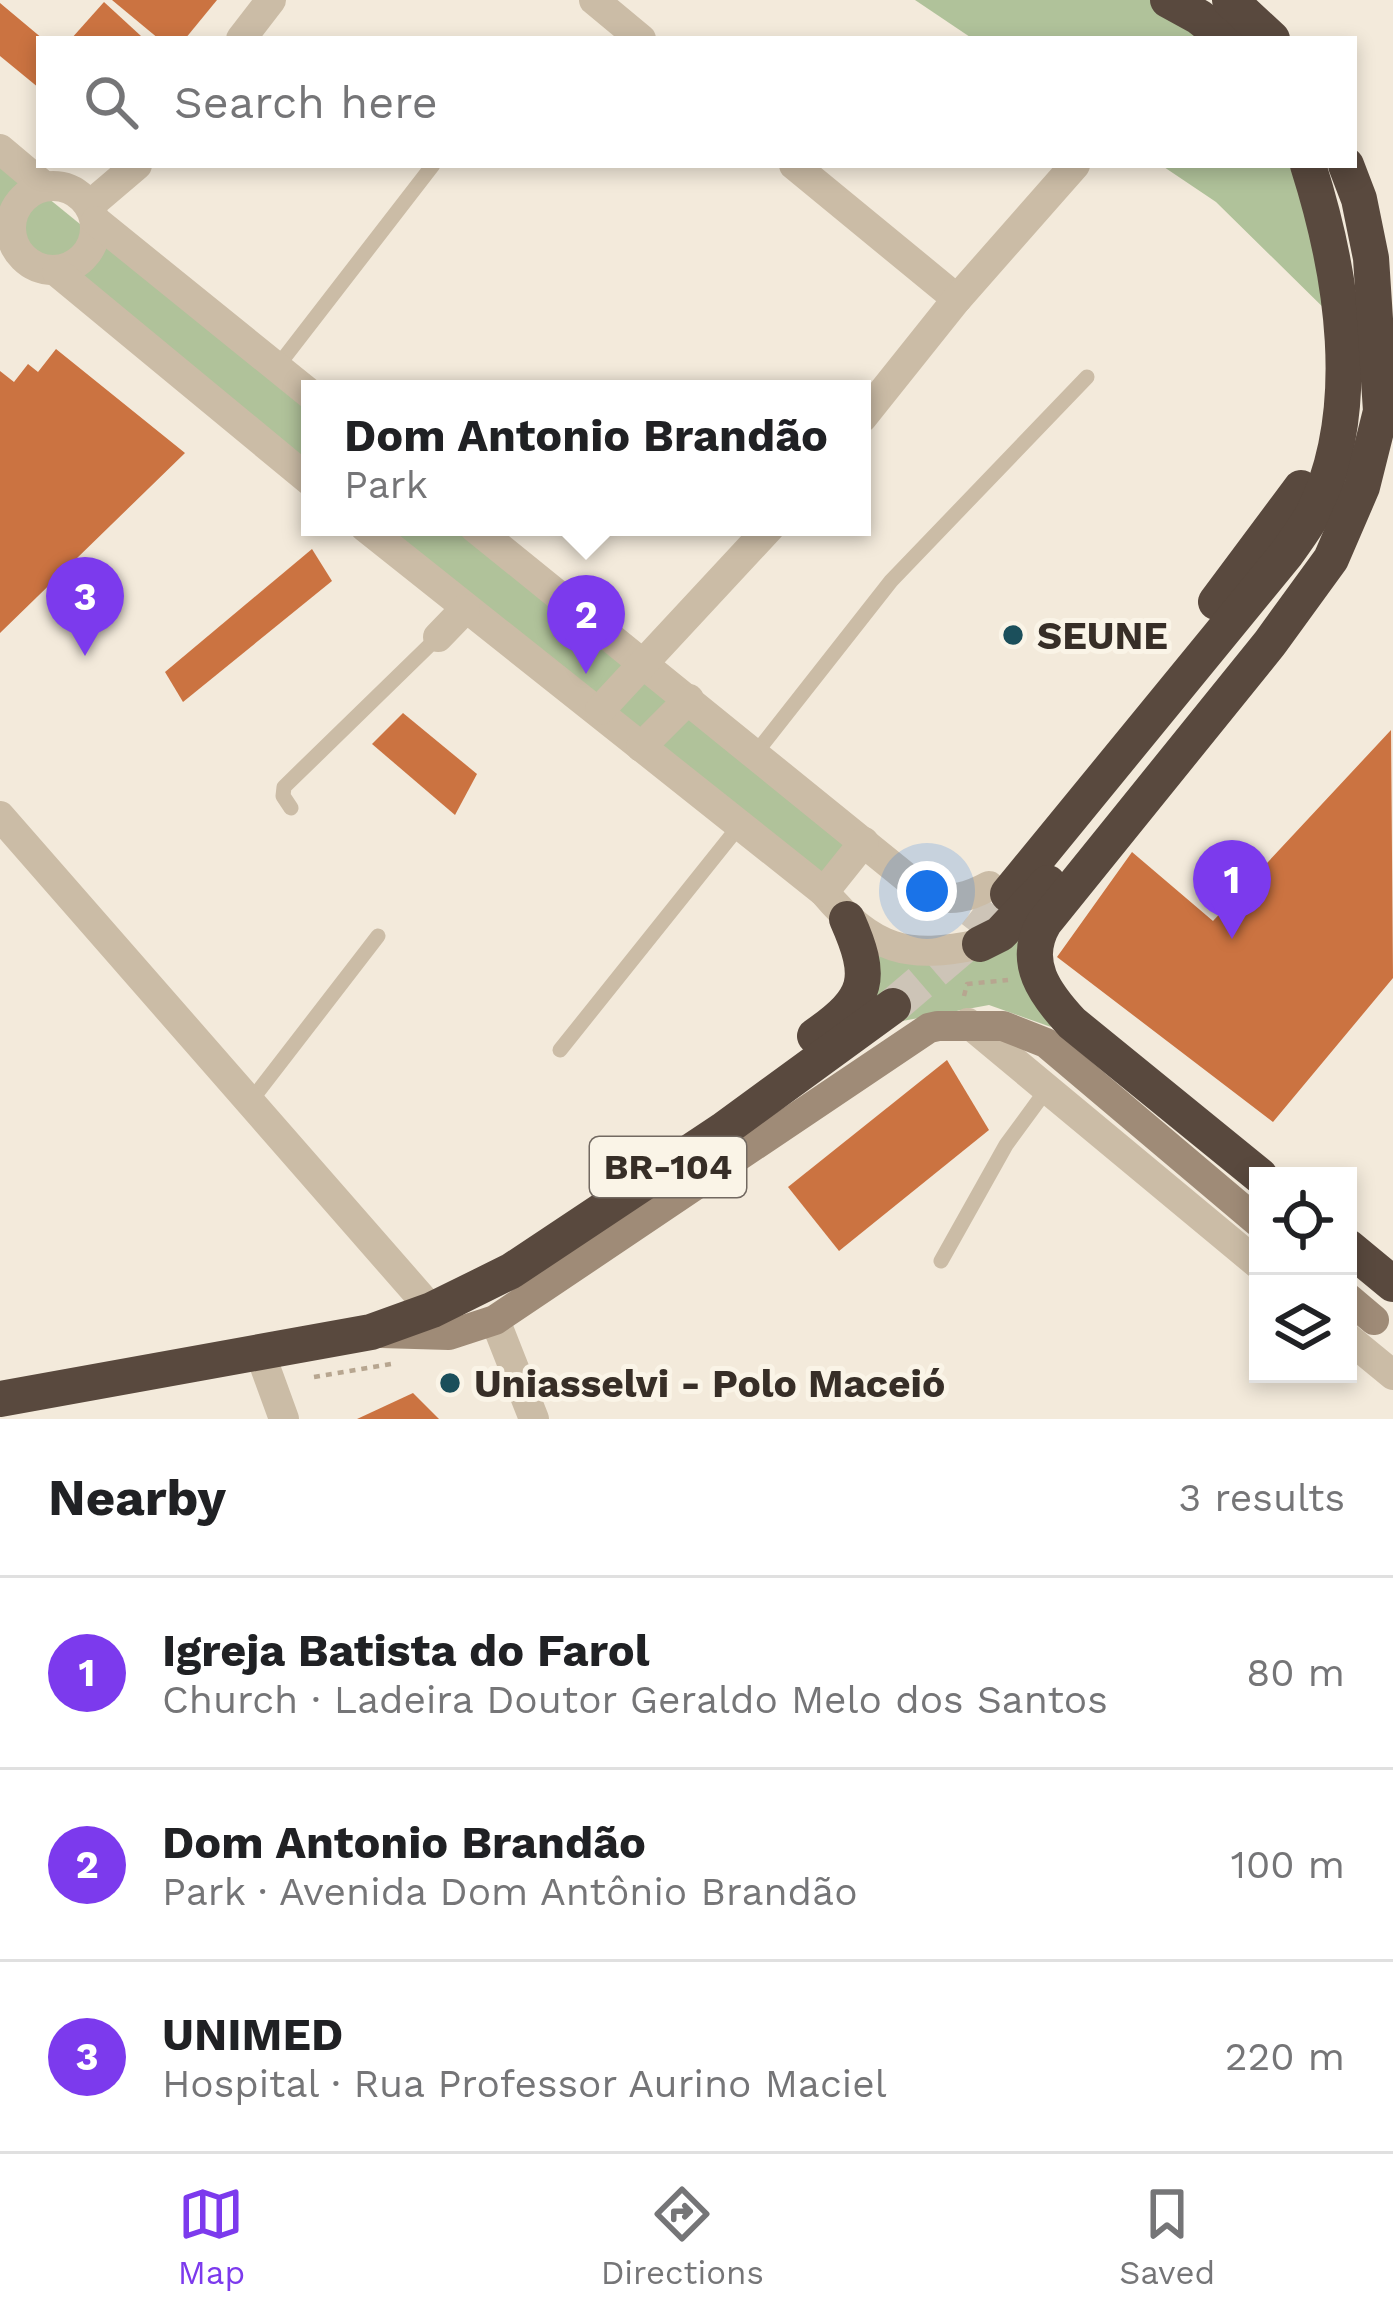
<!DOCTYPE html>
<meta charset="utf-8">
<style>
body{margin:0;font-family:"Work Sans",sans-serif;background:#f6f6f6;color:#202124}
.controls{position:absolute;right:36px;bottom:36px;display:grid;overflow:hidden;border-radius:0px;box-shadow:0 6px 18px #0003}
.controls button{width:108px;height:108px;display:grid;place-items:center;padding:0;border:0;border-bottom:3px solid #e0e0e0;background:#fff;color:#202124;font:60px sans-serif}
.you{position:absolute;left:927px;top:891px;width:42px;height:42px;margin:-30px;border:9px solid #fff;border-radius:50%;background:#1a73e8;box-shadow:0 0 0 18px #1a73e833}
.badge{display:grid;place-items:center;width:78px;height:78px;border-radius:50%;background:#7c3aed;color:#fff;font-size:39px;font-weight:700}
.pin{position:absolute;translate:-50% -99px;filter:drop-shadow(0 3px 6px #0008)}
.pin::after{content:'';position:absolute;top:63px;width:42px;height:36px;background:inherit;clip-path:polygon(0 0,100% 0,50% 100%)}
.popup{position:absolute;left:301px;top:380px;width:570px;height:156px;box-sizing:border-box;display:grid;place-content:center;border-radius:0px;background:#fff;filter:drop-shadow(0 3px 9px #0005);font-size:39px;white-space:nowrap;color:#757577}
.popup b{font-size:45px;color:#202124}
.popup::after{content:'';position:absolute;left:50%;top:100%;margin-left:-24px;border:24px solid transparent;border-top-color:#fff}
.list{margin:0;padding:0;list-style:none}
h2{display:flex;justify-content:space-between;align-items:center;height:156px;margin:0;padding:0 48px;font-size:51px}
h2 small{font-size:39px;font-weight:400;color:#757577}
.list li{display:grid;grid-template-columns:78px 1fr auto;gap:36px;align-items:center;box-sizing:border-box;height:192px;padding:0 48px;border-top:3px solid #e0e0e0}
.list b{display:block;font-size:45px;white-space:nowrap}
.list p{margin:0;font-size:39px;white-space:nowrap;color:#757577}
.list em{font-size:39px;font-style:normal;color:#757577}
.icon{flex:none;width:66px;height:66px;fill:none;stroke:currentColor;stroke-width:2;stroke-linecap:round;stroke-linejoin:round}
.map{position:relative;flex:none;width:1393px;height:1419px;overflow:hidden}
.search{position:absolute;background:#fff;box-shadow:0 6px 18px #0003;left:36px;right:36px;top:36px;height:132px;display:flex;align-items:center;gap:30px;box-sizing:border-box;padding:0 42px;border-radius:0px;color:#757577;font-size:45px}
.sheet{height:732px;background:#fff}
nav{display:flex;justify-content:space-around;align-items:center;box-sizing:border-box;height:168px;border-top:3px solid #e0e0e0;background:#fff;font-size:33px;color:#757577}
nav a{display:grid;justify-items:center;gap:6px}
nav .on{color:#7c3aed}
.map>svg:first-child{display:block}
.green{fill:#b0c29a}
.building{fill:#cb7341}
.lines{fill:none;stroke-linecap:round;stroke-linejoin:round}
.highway-tunnel{stroke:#cdc4b7;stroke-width:36;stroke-dasharray:36 18;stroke-linecap:butt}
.path{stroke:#b7a690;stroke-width:4.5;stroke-dasharray:6 6;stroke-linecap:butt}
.lane{stroke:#cbbca6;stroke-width:15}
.street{stroke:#cbbca6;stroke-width:30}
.secondary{stroke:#9f8b77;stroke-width:30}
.highway{stroke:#59493e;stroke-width:36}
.poi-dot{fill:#1b4f5b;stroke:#faf4e7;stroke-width:4.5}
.labels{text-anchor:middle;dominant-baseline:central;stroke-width:10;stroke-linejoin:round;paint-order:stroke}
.shield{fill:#faf4e7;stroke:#726961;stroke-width:3}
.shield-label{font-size:36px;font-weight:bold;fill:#372e27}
.poi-label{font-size:39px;font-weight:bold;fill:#372e27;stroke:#faf4e7;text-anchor:start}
</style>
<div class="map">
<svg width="1393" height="1419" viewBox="0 0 1393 1419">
<rect width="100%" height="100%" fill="#f3eadb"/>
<g class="green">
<polygon points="915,0 1165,0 1226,39 973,39"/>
<polygon points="0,159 310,411 310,487 0,240"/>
<polygon points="1161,165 1308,165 1339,323 1216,202"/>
<polygon points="359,527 452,527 851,851 806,891"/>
<polygon points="1025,930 1023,976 1051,1027 989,1005 897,1022 874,994 869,941"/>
</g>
<g class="building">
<polygon points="112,0 217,0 185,39 159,39"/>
<polygon points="104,2 141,36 138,39 71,39"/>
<polygon points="0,3 43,39 39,39 39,88 0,56"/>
<polygon points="56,349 185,453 0,633 0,371 14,382 28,364 38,372"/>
<polygon points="312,549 332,581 183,702 165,672"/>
<polygon points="403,713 477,774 455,815 372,744"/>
<polygon points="1391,730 1393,978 1273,1122 1057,957 1132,852 1213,921"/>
<polygon points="947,1060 989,1130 839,1251 788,1187"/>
<polygon points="413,1393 439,1419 357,1419"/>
</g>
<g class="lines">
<polyline class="highway-tunnel" points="893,1006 976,935 1008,894"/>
<g class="path">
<polyline points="964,996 967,984 1008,980"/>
<polyline points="314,1377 391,1364"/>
</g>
<g class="lane">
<polyline points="277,367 433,165"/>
<polyline points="755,754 891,581 1087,377"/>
<polyline points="291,808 283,796 284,787 438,637"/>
<polyline points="560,1050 740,825"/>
<polyline points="250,1102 378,936"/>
<polyline points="941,1261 1006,1145 1047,1089"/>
</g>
<g class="street">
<polyline points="594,0 641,39"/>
<polyline points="241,39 271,0"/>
<polyline points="0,149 44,186"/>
<polyline points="794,165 957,299"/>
<circle cx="53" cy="228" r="42"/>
<polyline points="90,205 137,165"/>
<polyline points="96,221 310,394"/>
<polyline points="57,272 310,481"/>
<polyline points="862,418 957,299 1075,165"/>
<path d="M365 527 824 892C873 950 907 960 980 944"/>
<path d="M474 527 928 895C953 901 967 898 989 886"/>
<polyline points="438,637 465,609"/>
<polyline points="600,710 770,527"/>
<polyline points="641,747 689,699"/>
<polyline points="0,816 432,1310"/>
<polyline points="824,892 864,842"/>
<polyline points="968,1023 1258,1264"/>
<polyline points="495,1320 534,1419"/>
<polyline points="1348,1338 1393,1375"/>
<polyline points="260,1353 284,1419"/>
</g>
<g class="secondary">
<polyline points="1348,1298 1374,1320"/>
<polyline points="381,1333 449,1335 495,1320 929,1028 938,1026 1003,1026 1046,1043 1258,1222"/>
</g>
<g class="highway">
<polyline points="1168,0 1199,17 1227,39"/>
<polyline points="1230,0 1272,39"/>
<polyline points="1216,602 1301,488"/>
<path d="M1008 894 1287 553C1296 540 1306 527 1313 514 1365 409 1342 272 1308 165"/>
<polyline points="980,944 1000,934 1048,883"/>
<path d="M815 1036C870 998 873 978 847 919"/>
<path d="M1260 1176 1072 1023C1045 994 1021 962 1044 923L1270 643 1331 559 1362 487 1381 411 1371 258 1359 199 1346 165"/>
<polyline points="1348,1247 1393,1284"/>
<polyline points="0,1399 371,1332 432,1310 511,1271 723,1130 893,1006"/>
</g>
</g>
<g class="poi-dot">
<circle cx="1013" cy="635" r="12"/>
<circle cx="450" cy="1383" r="12"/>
</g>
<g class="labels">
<rect class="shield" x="590" y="1137" width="156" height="60" rx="9"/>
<g class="shield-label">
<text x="668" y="1167">BR-104</text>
</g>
<g class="poi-label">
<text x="1037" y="635">SEUNE</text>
<text x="474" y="1383">Uniasselvi - Polo Maceió</text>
</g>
</g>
</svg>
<div class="controls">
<button><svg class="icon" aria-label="locate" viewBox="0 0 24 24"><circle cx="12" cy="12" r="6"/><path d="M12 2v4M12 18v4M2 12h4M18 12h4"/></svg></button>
<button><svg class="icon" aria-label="layers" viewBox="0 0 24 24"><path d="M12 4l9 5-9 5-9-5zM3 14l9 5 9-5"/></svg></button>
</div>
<div class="you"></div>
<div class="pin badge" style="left:1232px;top:939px">1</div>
<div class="pin badge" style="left:586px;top:674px">2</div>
<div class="popup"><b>Dom Antonio Brandão</b>Park</div>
<div class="pin badge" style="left:85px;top:656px">3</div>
<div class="search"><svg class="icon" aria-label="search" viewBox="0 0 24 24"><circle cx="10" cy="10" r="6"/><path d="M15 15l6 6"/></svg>Search here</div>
</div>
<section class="sheet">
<h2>Nearby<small>3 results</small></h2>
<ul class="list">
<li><span class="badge">1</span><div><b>Igreja Batista do Farol</b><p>Church · Ladeira Doutor Geraldo Melo dos Santos</p></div><em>80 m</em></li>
<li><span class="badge">2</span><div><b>Dom Antonio Brandão</b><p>Park · Avenida Dom Antônio Brandão</p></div><em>100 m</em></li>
<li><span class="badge">3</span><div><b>UNIMED</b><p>Hospital · Rua Professor Aurino Maciel</p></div><em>220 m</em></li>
</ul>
</section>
<nav>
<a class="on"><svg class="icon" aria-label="map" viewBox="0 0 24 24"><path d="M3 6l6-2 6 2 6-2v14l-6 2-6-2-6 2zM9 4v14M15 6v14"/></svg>Map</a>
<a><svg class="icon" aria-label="directions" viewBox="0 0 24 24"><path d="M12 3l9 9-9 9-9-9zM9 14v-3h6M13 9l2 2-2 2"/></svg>Directions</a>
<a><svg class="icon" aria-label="saved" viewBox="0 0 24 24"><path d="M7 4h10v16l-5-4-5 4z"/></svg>Saved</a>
</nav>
